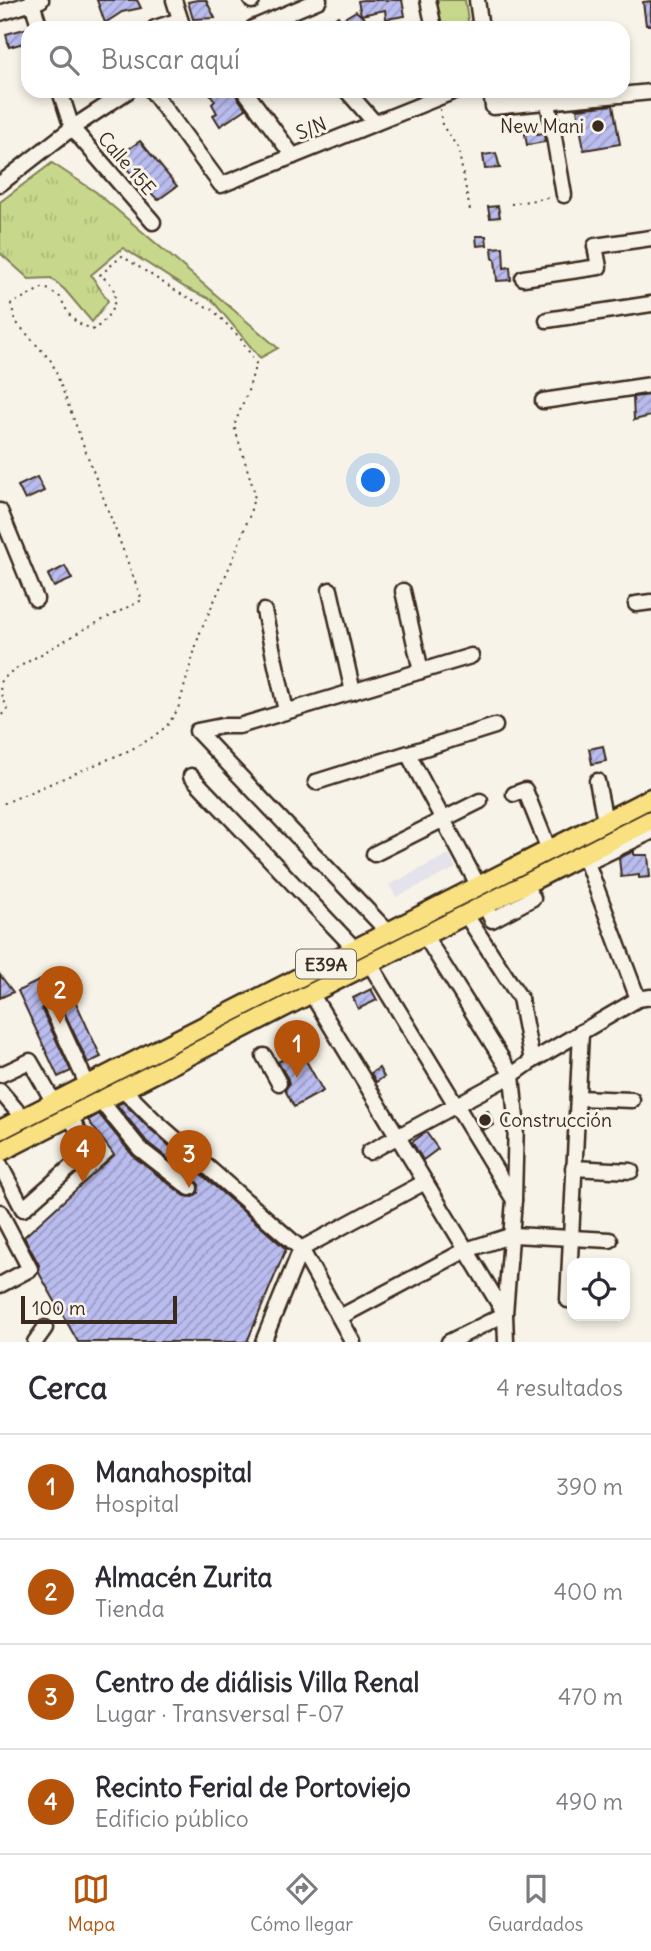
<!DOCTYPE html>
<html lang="es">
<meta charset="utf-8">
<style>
body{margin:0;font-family:Delius,sans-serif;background:#f7f7f7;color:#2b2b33}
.controls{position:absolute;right:21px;bottom:21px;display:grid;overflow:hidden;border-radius:14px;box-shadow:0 4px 10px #0003}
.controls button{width:63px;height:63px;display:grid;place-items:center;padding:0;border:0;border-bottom:2px solid #e1e1e2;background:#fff;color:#2b2b33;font:35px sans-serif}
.scale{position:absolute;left:21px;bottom:18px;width:156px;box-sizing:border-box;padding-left:7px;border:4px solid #3b2a1e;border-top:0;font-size:19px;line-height:24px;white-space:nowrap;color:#3b2a1e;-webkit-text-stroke:5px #f7f3e8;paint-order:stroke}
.you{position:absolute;left:374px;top:481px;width:24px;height:24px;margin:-18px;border:5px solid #fff;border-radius:50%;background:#1a73e8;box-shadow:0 0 0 10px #1a73e833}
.badge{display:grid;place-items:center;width:46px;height:46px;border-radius:50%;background:#b45309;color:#fff;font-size:23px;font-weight:700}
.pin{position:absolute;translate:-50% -58px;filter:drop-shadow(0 2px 4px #0008)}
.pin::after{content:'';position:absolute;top:37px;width:24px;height:21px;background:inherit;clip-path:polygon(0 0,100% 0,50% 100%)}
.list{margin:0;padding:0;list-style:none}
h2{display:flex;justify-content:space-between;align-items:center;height:91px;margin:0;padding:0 28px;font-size:30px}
h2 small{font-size:23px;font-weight:400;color:#7c7c81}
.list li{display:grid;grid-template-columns:46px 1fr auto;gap:21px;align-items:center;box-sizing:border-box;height:105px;padding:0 28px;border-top:2px solid #e1e1e2}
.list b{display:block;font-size:26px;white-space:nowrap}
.list p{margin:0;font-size:23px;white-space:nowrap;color:#7c7c81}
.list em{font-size:23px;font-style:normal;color:#7c7c81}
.icon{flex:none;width:38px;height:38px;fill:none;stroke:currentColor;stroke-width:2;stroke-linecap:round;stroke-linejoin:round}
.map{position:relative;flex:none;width:651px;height:1342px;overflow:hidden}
.search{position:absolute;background:#fff;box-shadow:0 4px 10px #0003;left:21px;right:21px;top:21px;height:77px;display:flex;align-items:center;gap:18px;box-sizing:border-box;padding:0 24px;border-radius:21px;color:#7c7c81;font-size:26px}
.sheet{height:511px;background:#fff}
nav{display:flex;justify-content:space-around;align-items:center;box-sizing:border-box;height:98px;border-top:2px solid #e1e1e2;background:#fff;font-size:19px;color:#7c7c81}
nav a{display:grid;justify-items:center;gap:4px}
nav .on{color:#b45309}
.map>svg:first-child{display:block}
.built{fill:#e4e2ea}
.grass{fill:url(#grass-tufts);stroke:#818155;stroke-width:2}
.building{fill:url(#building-hatch);stroke:#3b2a1e;stroke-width:2}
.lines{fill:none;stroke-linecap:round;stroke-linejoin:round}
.minor-casing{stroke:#3b2a1e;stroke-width:19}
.major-casing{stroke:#3b2a1e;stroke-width:23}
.path{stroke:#3b2a1e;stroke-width:2;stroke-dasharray:2 5;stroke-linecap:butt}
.minor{stroke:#f7f3e8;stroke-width:14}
.major{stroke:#f9e181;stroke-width:18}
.poi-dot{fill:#3b2a1e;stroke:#f7f3e8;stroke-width:2.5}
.labels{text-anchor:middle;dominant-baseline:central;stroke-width:6;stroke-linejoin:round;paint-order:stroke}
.shield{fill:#f7f3e8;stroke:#73665b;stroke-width:2}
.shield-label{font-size:18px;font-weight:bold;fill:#3b2a1e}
.poi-label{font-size:19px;fill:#3b2a1e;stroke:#f7f3e8;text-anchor:end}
.street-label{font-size:19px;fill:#3b2a1e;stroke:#f7f3e8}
</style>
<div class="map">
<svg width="651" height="1342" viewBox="0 0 651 1342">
<defs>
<pattern id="grass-tufts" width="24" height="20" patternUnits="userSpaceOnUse" patternTransform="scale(1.75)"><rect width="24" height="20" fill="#c7d88c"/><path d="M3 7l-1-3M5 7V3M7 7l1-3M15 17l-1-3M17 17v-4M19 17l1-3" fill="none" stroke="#acba78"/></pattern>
<pattern id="building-hatch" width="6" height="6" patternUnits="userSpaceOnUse" patternTransform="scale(1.75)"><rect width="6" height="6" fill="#b9bcee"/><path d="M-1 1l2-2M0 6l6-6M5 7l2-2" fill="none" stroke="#9899c0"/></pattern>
</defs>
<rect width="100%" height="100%" fill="#f7f3e8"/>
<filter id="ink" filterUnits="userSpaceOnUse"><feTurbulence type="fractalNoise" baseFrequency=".0143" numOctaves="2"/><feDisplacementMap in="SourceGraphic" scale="14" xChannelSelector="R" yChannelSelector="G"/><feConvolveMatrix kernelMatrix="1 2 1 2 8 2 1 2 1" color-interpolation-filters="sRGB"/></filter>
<g filter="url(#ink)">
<polygon class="built" points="449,854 456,868 396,897 389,885"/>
<g class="grass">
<polygon points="435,0 465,0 469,28 441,28"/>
<polygon points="52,163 96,192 278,348 260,358 212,300 186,288 123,248 91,275 108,301 92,322 65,290 51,278 29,279 0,253 0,202"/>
</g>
<g class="building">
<polygon points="97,0 137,0 141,8 122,12 105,23"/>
<polygon points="197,0 206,0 215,18 193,19 188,2"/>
<polygon points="363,0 402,0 405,16 386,19 385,10 361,15 358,1"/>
<polygon points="651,1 651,25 646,25 643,2"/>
<polygon points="356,11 365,19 352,28 326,28 331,25 329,23 338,16 341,20"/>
<polygon points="28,28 28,42 9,47 6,34"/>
<polygon points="208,91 236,91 237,97 246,109 220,126 213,115 217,113 212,104 215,101"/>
<polygon points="613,105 620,144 584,150 577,109"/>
<polygon points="536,127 537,134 544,133 545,142 527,145 524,129"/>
<polygon points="140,141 177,186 158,200 116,158"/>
<polygon points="496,153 500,168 485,169 483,155"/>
<polygon points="498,206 500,217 490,218 488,207"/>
<polygon points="476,236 486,236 487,245 477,246"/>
<polygon points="503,247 504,268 510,267 511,280 497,281 495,259 493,259 492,248"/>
<polygon points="651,395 651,416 634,420 633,397"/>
<polygon points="37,477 44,491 25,500 18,486"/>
<polygon points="65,566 72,579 54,587 48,575"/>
<polygon points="603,746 606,761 592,764 589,749"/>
<polygon points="634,851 634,855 648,855 650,877 639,878 639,875 621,877 619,858"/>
<polygon points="61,970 101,1057 88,1063 59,1001 53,997 46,998 42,1004 42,1010 71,1071 58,1077 18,991"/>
<polygon points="0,975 13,992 0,998"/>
<polygon points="371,989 377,1000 358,1009 353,998"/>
<polygon points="300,1050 323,1091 294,1107 285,1090 289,1084 288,1079 278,1062"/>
<polygon points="379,1068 384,1077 376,1082 371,1073"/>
<polygon points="123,1102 148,1127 286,1249 247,1342 78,1342 39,1273 39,1265 24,1237 114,1155 88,1120 99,1114 134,1157 185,1196 193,1197 198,1193 199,1185 196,1181 147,1142 117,1105"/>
<polygon points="488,1111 494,1125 483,1130 477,1115"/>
<polygon points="426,1132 438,1149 423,1160 412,1142"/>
</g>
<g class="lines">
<g class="minor-casing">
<g id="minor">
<polyline points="31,0 40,28"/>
<polyline points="174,0 183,28"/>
<polyline points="251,0 252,1"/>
<polyline points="428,0 434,28"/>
<polyline points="477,0 481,28"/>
<polyline points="0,13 41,0"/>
<polyline points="281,16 292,28"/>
<polyline points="155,28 180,20"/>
<polyline points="253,28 319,0"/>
<polyline points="60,91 72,128 153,222"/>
<polyline points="152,91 221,185 455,91"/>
<polyline points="245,91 293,156"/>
<polyline points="347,91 375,123"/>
<polyline points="491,91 493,107 651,92"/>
<polyline points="548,102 564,195"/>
<polyline points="0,184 72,128 128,91"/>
<polyline points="523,278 599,267 595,246 651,238"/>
<polyline points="547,320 651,304"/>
<polyline points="543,401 651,385"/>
<polyline points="0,511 36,599"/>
<polyline points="330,590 353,692"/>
<polyline points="403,591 421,671"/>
<polyline points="636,604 651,602"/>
<polyline points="264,611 286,711"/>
<polyline points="408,754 478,885"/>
<polyline points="191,776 355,949"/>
<polyline points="597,781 605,821"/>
<polyline points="316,782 495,726"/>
<polyline points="514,794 525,790 549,850"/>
<polyline points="374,854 480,801"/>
<polyline points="584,855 638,999"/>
<polyline points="587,863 651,832"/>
<polyline points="485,905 492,920 533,898 524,885"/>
<polyline points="466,915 520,998 532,1061"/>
<polyline points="388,932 197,731 222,726 239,726 471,656"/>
<polyline points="425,936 512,1075 516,1119 514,1200"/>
<polyline points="370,964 514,1200 505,1314 449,1342"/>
<polyline points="311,993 505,1314 506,1342"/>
<polyline points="51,1006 88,1086"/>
<polyline points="264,1056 279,1083"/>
<polyline points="0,1075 30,1061 49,1094"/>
<polyline points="122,1088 154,1120 301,1249 263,1342"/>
<polyline points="0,1091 23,1118"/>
<polyline points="578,1098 632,1100"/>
<polyline points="100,1100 140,1149 190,1188"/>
<polyline points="369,1152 512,1075 532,1061 638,999 651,997"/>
<polyline points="0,1165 23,1209 90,1150 69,1116"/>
<polyline points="573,1168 631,1171"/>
<polyline points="0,1212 30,1269 0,1285"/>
<polyline points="568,1300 581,1032"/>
<polyline points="340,1317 466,1250 513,1235 610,1240"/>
<polyline points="35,1342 45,1328"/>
<polyline points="353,1342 301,1249 425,1182"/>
</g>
</g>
<g class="major-casing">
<g id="major">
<polyline points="0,1130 651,798"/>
<polyline points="0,1152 651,820"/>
</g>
</g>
<g class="path">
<polyline points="440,109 442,125 458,148 470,210"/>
<polyline points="511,204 552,197"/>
<path d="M0 682 12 671 81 631 142 600 52 362 16 322 11 304 44 287 60 297 68 313 76 322 94 330C106 319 120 306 113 288 111 283 104 278 100 275L122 256 179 293 213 310 240 338 256 363 249 388 234 426 255 494 249 517 233 559 199 635 178 709 167 726 150 739 130 750 0 805"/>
<polyline points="0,688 7,709 0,717"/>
</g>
<use href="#minor" class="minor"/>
<use href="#major" class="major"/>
</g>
</g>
<g class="poi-dot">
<circle cx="598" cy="126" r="7"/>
<circle cx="485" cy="1120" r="7"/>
</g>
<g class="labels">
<rect class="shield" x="296" y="949.5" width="60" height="29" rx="5"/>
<g class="shield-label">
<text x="326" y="964">E39A</text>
</g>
<g class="poi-label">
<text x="584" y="126">New Mani</text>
<text x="499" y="1120" text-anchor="start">Construcción</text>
</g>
<g class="street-label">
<text transform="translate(311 128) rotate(-22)">S/N</text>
<text transform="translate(127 163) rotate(49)">Calle 15E</text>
</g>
</g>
</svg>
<div class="controls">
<button><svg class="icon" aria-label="locate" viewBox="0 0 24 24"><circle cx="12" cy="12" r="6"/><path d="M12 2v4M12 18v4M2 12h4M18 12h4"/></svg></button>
</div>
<div class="scale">100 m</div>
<div class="you"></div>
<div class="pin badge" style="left:297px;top:1078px">1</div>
<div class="pin badge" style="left:60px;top:1024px">2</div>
<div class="pin badge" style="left:189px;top:1188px">3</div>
<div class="pin badge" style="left:83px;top:1183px">4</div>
<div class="search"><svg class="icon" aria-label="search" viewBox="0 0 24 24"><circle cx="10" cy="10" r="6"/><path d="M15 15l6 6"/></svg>Buscar aquí</div>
</div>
<section class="sheet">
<h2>Cerca<small>4 resultados</small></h2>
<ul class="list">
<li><span class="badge">1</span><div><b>Manahospital</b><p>Hospital</p></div><em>390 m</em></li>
<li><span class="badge">2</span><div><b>Almacén Zurita</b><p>Tienda</p></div><em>400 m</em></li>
<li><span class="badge">3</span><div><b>Centro de diálisis Villa Renal</b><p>Lugar · Transversal F-07</p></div><em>470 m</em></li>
<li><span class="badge">4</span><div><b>Recinto Ferial de Portoviejo</b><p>Edificio público</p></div><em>490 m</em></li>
</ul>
</section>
<nav>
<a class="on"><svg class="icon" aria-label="map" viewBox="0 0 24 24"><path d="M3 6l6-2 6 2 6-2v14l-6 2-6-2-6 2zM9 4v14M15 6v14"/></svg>Mapa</a>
<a><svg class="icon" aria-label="directions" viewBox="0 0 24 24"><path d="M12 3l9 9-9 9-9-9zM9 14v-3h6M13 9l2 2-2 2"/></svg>Cómo llegar</a>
<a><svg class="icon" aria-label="saved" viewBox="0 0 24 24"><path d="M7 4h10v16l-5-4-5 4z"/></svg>Guardados</a>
</nav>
